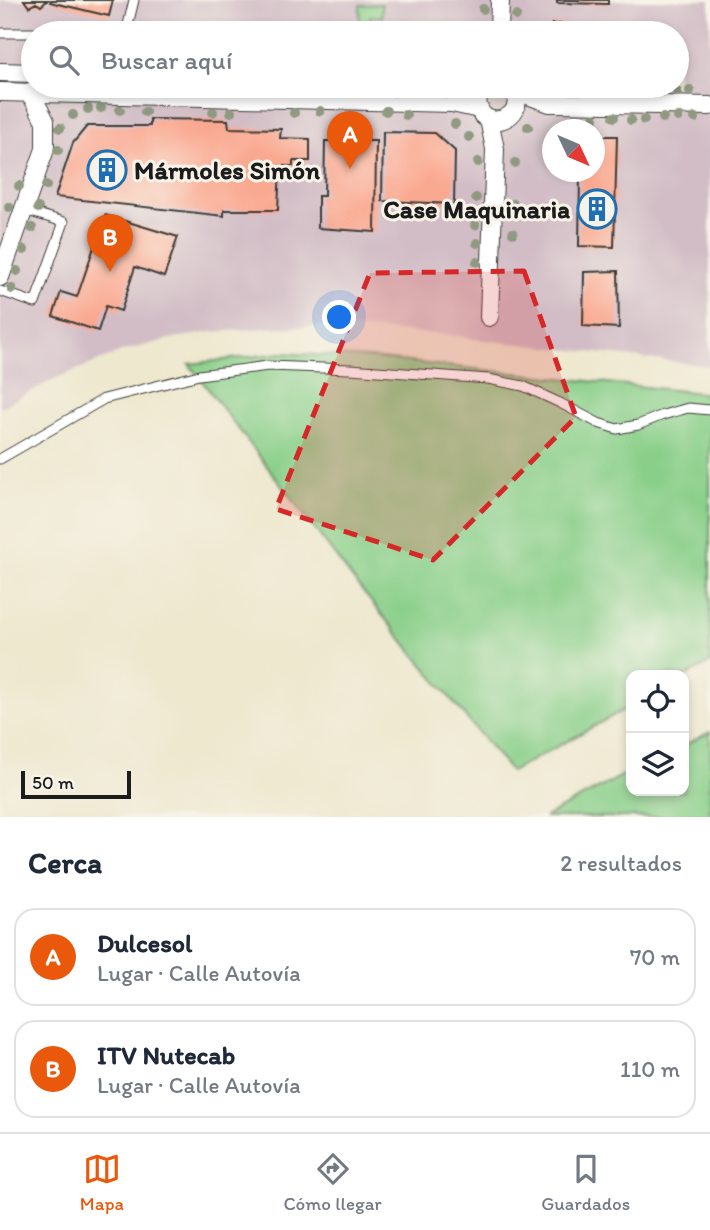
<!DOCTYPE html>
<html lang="es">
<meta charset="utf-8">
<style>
body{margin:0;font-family:Itim,sans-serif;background:#f2f2f3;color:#1f2937}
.controls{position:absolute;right:21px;bottom:21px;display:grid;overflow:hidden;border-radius:14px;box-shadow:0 4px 10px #0003}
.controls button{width:63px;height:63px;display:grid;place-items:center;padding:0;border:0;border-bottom:2px solid #e0e1e3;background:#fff;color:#1f2937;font:35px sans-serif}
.compass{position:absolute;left:542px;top:119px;width:63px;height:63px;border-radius:50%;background:#fff;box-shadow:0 4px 10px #0003;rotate:134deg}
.scale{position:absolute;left:21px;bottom:18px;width:110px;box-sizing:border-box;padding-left:7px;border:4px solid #1c1c1c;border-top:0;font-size:19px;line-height:24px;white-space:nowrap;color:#1c1c1c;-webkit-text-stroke:5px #f7f3e8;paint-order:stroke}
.you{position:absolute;left:340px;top:318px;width:24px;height:24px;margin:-18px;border:5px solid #fff;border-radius:50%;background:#1a73e8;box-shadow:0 0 0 10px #1a73e833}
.badge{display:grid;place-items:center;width:46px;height:46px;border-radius:50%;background:#ea580c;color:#fff;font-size:23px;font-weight:700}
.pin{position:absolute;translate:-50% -58px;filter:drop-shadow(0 2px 4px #0008)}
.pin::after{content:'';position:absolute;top:37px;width:24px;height:21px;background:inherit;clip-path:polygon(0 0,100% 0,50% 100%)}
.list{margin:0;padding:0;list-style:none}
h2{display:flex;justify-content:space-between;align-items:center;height:91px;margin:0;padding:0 28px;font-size:30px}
h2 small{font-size:23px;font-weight:400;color:#747a83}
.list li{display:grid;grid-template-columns:46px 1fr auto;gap:21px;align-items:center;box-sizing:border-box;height:98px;margin:0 14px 14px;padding:0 14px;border:2px solid #e0e1e3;border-radius:21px}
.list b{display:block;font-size:26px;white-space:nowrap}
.list p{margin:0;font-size:23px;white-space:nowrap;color:#747a83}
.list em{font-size:23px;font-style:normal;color:#747a83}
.icon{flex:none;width:38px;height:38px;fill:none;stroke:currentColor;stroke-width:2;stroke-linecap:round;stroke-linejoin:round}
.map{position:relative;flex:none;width:710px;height:817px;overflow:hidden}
.search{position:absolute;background:#fff;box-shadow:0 4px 10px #0003;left:21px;right:21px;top:21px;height:77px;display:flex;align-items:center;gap:18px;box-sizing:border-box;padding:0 24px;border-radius:38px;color:#747a83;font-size:26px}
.sheet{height:315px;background:#fff}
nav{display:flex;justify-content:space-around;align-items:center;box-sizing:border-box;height:98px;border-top:2px solid #e0e1e3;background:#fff;font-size:19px;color:#747a83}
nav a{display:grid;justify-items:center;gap:4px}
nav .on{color:#ea580c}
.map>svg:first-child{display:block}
.industrial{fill:#d2bdc6;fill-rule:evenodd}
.green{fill:#89cf89;stroke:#527652;stroke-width:2}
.building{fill:#faa991}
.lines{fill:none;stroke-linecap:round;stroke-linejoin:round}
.service-casing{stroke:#3c3b37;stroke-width:11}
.minor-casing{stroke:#3c3b37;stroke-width:20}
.service{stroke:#fff;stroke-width:9}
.minor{stroke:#fff;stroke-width:18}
.tree{fill:#8f9a81}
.marked{fill:#d62828;fill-opacity:0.2;stroke:#d62828;stroke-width:5;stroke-dasharray:14 9;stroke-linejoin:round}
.labels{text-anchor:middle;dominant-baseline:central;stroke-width:6;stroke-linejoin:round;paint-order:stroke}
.poi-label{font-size:26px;font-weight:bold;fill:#1c1c1c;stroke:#f7f3e8;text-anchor:start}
</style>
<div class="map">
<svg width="710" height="817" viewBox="0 0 710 817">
<rect width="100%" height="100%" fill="#f7f3e8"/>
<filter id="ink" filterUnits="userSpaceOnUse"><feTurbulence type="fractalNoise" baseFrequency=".0143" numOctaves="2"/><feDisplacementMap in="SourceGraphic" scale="14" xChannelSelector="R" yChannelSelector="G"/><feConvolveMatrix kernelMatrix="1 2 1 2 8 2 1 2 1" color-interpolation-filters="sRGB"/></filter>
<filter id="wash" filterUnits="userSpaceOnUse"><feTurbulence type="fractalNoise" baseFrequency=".00686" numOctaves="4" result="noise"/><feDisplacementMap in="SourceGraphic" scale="28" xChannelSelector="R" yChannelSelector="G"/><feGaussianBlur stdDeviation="1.57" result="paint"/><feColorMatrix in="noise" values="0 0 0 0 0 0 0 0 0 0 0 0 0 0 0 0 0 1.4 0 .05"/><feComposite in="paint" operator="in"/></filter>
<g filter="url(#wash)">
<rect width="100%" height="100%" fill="#eee8cf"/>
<path class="industrial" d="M0 0H710V366L475 339 460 336 327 326 266 328 211 332 170 339 124 351 56 378 0 408ZM33 33H677V86H33ZM552 130H594V172H552Z"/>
<g class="green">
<polygon points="382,4 382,17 370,16 369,33 359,33 360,5"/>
<polygon points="281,353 372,358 710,394 710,663 684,677 684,675 631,675 631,706 511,772 359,587 189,364"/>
<polygon points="710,732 710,817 545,817 631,771 631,791 684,791 684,745"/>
</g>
<g id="blocks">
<g class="building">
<polygon points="24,0 48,0 41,6 36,3 29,7"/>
<polygon points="51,0 113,0 109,16 50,2"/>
<polygon points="557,0 608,0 608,4 557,3"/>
<polygon points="552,24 574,24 574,33 553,33"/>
<polygon points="150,119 228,120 229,128 281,129 280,138 310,139 310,161 293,161 293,166 280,166 278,210 224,210 224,216 55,197 73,143 87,126 150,126"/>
<polygon points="383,132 435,133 455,151 454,204 382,201"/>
<polygon points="594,136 617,136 614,247 579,246 580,172 594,172"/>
<polygon points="325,141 376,141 375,232 318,228 318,196 324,196"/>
<polygon points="105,215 178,237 164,277 135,267 121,311 106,306 98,331 53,316 61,292 77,297"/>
<polygon points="618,271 619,328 583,326 584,272"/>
</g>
</g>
</g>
<g filter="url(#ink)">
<use href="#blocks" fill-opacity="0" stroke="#3c3b37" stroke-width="2"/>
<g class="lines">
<g class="service-casing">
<g id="service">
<polyline points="0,33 33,33"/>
<polyline points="126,33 134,0"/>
<polyline points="0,291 35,303 64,222 24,210"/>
<polyline points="0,459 104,399 199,375 268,366 350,369 488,379 523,386 560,403 598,423 617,429 638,425 663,415 688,408 710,410"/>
</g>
</g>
<g class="minor-casing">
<g id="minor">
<polyline points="499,33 500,0"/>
<polyline points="0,72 33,73"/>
<path d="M485 86C479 92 476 98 478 106 486 136 534 114 510 86"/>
<polyline points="514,90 550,103 556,103 710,106"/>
<polyline points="0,92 452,103 479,109"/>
<polyline points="0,277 45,149 45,121 30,92"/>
<polyline points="489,317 495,149 489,119"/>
</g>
</g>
<use href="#service" class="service"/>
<use href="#minor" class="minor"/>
</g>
<g class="tree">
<circle cx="483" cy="9" r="5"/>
<circle cx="516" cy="16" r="5"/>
<circle cx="483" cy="27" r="5"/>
<circle cx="690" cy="91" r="5"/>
<circle cx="394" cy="92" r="5"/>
<circle cx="677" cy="92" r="5"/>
<circle cx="446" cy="94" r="5"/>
<circle cx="101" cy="108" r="5"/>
<circle cx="88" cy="109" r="5"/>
<circle cx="120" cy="110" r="5"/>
<circle cx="320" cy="111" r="5"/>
<circle cx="386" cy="111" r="5"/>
<circle cx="145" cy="112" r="5"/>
<circle cx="213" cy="112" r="5"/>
<circle cx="231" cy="112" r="5"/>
<circle cx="294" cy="113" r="5"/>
<circle cx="73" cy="115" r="5"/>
<circle cx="406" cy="115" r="5"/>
<circle cx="614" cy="117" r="5"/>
<circle cx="678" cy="117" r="5"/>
<circle cx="594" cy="118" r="5"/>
<circle cx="663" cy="118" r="5"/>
<circle cx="695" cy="118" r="5"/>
<circle cx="631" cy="120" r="5"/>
<circle cx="644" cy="120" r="5"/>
<circle cx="455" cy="124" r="5"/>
<circle cx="528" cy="127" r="5"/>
<circle cx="60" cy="128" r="5"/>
<circle cx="469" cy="137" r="5"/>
<circle cx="58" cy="150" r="5"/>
<circle cx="478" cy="162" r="5"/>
<circle cx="515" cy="163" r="5"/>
<circle cx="19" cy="186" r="5"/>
<circle cx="46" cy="186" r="5"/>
<circle cx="476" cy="198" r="5"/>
<circle cx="513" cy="204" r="5"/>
<circle cx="9" cy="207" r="5"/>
<circle cx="38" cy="208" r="5"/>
<circle cx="475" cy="225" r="5"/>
<circle cx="32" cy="228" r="5"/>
<circle cx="513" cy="233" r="5"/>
<circle cx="477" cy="243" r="5"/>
<circle cx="24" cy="250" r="5"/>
<circle cx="477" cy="262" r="5"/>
<circle cx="17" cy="271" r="5"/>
<circle cx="12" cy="289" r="5"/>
</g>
</g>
<path class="marked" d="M524 271 576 417 433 560 276 509 370 273Z"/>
<defs>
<g id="building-ring" transform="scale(2.0125)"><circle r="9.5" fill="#f7f3e8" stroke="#1f6fb2" stroke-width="1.5"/><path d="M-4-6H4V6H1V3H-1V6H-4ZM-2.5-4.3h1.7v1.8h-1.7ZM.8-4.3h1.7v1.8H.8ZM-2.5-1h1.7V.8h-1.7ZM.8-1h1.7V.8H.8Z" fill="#1f6fb2"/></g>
</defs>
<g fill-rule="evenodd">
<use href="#building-ring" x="107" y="170"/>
<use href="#building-ring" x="597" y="209"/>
</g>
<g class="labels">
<g class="poi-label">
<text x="134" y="170">Mármoles Simón</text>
<text x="570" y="209" text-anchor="end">Case Maquinaria</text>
</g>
</g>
</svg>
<div class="controls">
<button><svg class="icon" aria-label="locate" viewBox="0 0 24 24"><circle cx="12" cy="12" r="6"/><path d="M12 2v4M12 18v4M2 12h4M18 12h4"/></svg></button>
<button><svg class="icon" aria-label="layers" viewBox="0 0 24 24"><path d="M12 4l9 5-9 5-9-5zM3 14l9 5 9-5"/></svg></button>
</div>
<svg class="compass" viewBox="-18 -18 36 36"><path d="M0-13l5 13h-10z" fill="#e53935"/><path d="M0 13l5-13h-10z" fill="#747a83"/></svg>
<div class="scale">50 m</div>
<div class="you"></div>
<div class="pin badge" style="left:350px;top:169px">A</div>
<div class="pin badge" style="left:110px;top:272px">B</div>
<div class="search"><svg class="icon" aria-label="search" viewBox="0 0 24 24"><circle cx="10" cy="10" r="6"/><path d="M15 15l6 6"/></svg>Buscar aquí</div>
</div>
<section class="sheet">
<h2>Cerca<small>2 resultados</small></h2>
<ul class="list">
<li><span class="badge">A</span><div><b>Dulcesol</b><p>Lugar · Calle Autovía</p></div><em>70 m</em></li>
<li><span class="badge">B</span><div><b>ITV Nutecab</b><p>Lugar · Calle Autovía</p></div><em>110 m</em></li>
</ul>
</section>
<nav>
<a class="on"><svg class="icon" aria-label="map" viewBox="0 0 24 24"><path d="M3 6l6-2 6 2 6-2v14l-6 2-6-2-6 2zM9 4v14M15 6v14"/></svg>Mapa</a>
<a><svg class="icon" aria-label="directions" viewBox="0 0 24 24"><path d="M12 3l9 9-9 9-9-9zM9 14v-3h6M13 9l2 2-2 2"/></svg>Cómo llegar</a>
<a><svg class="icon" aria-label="saved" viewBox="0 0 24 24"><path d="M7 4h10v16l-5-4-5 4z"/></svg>Guardados</a>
</nav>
